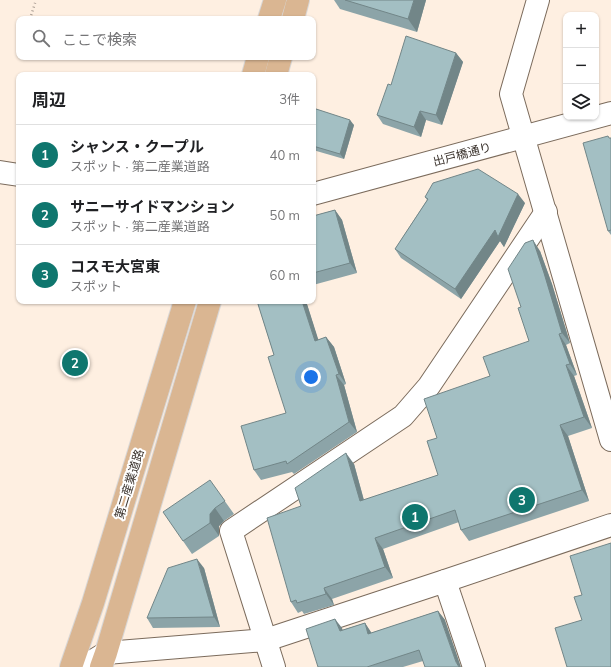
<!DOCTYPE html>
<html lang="ja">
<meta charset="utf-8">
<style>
body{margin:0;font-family:Mulish,"Noto Sans JP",sans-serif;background:#f6f6f6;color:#202124}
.controls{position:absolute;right:12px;top:12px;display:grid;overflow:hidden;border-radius:8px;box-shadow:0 1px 3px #0004}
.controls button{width:36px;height:36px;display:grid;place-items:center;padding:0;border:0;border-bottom:1px solid #e0e0e0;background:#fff;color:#202124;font:20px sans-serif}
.you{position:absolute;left:311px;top:377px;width:14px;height:14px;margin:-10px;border:3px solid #fff;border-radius:50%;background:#1a73e8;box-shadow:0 0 0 6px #1a73e833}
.badge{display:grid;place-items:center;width:26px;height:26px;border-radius:50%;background:#0f766e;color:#fff;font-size:13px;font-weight:700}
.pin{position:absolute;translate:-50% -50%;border:2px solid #fff;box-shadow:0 1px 4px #0006}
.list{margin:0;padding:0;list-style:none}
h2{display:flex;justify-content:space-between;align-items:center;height:52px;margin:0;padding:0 16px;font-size:17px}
h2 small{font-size:13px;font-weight:400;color:#757577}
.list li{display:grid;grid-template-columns:26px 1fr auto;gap:12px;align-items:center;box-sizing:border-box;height:60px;padding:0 16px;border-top:1px solid #e0e0e0}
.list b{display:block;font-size:15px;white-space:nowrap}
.list p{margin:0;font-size:13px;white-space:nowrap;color:#757577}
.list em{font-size:13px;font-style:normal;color:#757577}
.icon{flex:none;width:22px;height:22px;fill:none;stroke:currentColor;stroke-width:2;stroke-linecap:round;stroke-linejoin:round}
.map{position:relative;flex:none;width:611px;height:667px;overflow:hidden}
.search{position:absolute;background:#fff;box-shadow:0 1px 3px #0004;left:16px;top:16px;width:300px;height:44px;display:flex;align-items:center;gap:10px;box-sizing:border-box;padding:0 14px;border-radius:8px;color:#757577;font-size:15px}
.panel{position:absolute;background:#fff;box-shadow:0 1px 3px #0004;left:16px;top:72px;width:300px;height:232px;border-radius:8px}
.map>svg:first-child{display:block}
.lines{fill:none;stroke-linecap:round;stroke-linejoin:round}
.minor-casing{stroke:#7b6b5c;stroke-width:24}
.major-casing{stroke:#d8d6d5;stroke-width:24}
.path{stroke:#ab9f95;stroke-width:2.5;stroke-dasharray:1 3;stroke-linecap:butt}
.minor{stroke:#fff;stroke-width:22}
.major{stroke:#dab692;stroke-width:22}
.wall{fill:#8ca4a8}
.shaded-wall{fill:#728688}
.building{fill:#a3bfc3;stroke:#728688}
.labels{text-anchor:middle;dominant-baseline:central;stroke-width:4;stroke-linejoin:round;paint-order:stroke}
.street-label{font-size:12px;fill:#3b332d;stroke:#fff}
</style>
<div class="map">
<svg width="611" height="667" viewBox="0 0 611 667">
<rect width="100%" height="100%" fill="#feefe1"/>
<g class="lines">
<g class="minor-casing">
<g id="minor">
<polyline points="538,0 511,94 611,440"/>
<polyline points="0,172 19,175"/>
<polyline points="313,194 611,113"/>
<polyline points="445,581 474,667"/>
<polyline points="83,667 106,653 266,640 445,581 611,525"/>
<polyline points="274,667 231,531 403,416 429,386 546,212"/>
</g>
</g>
<g class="major-casing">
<g id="major">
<polyline points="269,19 275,0"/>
<polyline points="293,19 298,0"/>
<polyline points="253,75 258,57"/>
<polyline points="276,75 281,57"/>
<polyline points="71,667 93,603 185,301"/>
<polyline points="101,667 106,653 210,301"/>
</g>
</g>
<polyline class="path" points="30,19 36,0"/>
<use href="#minor" class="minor"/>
<use href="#major" class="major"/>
</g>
<g class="wall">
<polygon points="334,0 426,0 417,32 340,9"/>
<polygon points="456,53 463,62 442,125 426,120 421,137 383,124 377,115 391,85"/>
<polygon points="313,108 354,125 344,159 313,150"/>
<polygon points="609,138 611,138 611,235 608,231"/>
<polygon points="425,197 525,203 504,247 500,241 461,299 401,258 395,249 427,200"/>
<polygon points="335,210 342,220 357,273 313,285 313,216"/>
<polygon points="540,251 552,284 570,343 566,345 577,375 574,376 592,428 568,436 589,501 469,541 461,530 459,522 383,549 393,578 332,599 334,605 304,614 302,611 298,613 291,602 301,506 354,464 364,500 438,475 437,438 490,376 529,341 521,307"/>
<polygon points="257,301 306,301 318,340 326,337 334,347 346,384 344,385 357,432 294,474 292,472 261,480 254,470 286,413 274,355"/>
<polygon points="219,493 234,514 224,521 219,526 219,536 192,554 183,541"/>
<polygon points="204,568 220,627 153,628 147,618"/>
<polygon points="438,611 445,620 423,661 403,667 318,667 335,619 342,630 365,623 371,633"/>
</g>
<g class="shaded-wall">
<polygon points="414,0 426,0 417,32 408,19"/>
<polygon points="456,53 463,62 442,125 436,115"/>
<polygon points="420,111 426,120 421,137 414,127"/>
<polygon points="350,120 354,125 344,159 340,154"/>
<polygon points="518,194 525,203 504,247 500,241 461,299 455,289"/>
<polygon points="335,210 342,220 357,273 350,263"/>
<polygon points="533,240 540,251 552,284 570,343 562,333"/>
<polygon points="302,301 306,301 322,351 315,341"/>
<polygon points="559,334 566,345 577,375 570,364"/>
<polygon points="326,337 334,347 346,384 339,374"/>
<polygon points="566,365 574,376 592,428 584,417"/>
<polygon points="336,375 344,385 357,432 349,422"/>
<polygon points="560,425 568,436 589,501 582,490"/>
<polygon points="346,453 354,464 367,512 360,501"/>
<polygon points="215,508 224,521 219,526 219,536 210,523 210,514"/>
<polygon points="375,538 383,549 393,578 385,567"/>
<polygon points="197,559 204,568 220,627 214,617"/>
<polygon points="324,588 332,599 334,605 326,594"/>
<polygon points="438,611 445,620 461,667 459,667 456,662"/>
<polygon points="335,619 342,628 346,640 340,631"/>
<polygon points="365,623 371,632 375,643 368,634"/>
</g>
<g class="building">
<polygon points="345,0 414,0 408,19"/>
<polygon points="406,36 456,53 436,115 420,111 414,127 377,115 388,84 391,85"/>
<polygon points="313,108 350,120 340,154 313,146"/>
<polygon points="608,136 609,138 611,138 611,230 608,231 583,143"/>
<polygon points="478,169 518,194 498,237 495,230 455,289 395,249 428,199 425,197 433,183"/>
<polygon points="335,210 350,263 313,273 313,216"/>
<polygon points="533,240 544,273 562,333 559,334 570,364 566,365 584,417 560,425 582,490 461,530 455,510 375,538 385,567 324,588 326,594 297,603 296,600 291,602 267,518 301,506 295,488 346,453 360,501 438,475 427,441 437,438 424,399 490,376 483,357 529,341 518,308 521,307 508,269 525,243"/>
<polygon points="257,301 302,301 315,341 326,337 339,374 336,375 349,422 287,464 286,461 254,470 241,426 286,413 268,357 274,355"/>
<polygon points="210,480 225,501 215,508 210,514 210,523 183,541 163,512"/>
<polygon points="611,543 611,667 567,667 555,628 582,620 574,597 582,595 570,556"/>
<polygon points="197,559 214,617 147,618 168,568"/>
<polygon points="438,611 456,662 459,667 425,667 419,650 367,667 318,667 306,629 335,619 340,631 365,623 368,634"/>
</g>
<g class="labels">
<g class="street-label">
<text transform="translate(462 154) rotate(-15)">出戸橋通り</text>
<text transform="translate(129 484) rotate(-73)">第二産業道路</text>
</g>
</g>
</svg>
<div class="controls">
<button>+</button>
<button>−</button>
<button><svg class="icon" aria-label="layers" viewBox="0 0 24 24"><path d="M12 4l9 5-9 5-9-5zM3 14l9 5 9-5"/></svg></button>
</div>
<div class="you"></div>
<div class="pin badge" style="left:415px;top:517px">1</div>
<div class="pin badge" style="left:75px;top:363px">2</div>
<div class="pin badge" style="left:522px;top:500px">3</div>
<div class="search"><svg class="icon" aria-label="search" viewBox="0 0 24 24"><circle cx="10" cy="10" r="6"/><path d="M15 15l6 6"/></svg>ここで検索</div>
<section class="panel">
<h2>周辺<small>3件</small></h2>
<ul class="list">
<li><span class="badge">1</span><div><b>シャンス・クープル</b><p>スポット · 第二産業道路</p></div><em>40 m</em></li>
<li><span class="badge">2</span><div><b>サニーサイドマンション</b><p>スポット · 第二産業道路</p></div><em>50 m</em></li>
<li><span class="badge">3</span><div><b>コスモ大宮東</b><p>スポット</p></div><em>60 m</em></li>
</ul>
</section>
</div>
